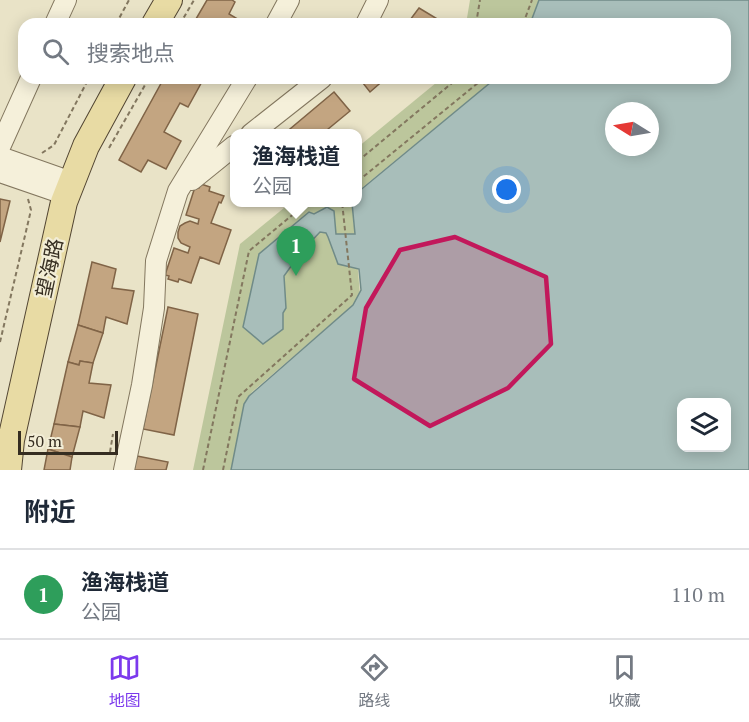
<!DOCTYPE html>
<html lang="zh">
<meta charset="utf-8">
<style>
body{margin:0;font-family:"PT Serif","Noto Sans SC",serif;background:#f6f6f7;color:#1f2937}
.controls{position:absolute;right:18px;bottom:18px;display:grid;overflow:hidden;border-radius:12px;box-shadow:0 3px 15px #0003}
.controls button{width:54px;height:54px;display:grid;place-items:center;padding:0;border:0;border-bottom:2px solid #e0e1e3;background:#fff;color:#1f2937;font:30px sans-serif}
.compass{position:absolute;left:605px;top:102px;width:54px;height:54px;border-radius:50%;background:#fff;box-shadow:0 3px 15px #0003;rotate:281deg}
.scale{position:absolute;left:18px;bottom:15px;width:100px;box-sizing:border-box;padding-left:6px;border:3px solid #352d21;border-top:0;font-size:16px;line-height:21px;white-space:nowrap;color:#352d21;-webkit-text-stroke:4px #f2edd6;paint-order:stroke}
.you{position:absolute;left:507px;top:190px;width:21px;height:21px;margin:-15px;border:4px solid #fff;border-radius:50%;background:#1a73e8;box-shadow:0 0 0 9px #1a73e833}
.badge{display:grid;place-items:center;width:39px;height:39px;border-radius:50%;background:#7c3aed;color:#fff;font-size:20px;font-weight:700}
.pin{position:absolute;translate:-50% -50px;filter:drop-shadow(0 2px 3px #0008)}
.pin::after{content:'';position:absolute;top:32px;width:21px;height:18px;background:inherit;clip-path:polygon(0 0,100% 0,50% 100%)}
.popup{position:absolute;left:230px;top:129px;width:132px;height:78px;box-sizing:border-box;display:grid;place-content:center;border-radius:12px;background:#fff;filter:drop-shadow(0 2px 4px #0005);font-size:20px;white-space:nowrap;color:#747a83}
.popup b{font-size:22px;color:#1f2937}
.popup::after{content:'';position:absolute;left:50%;top:100%;margin-left:-12px;border:12px solid transparent;border-top-color:#fff}
.list{margin:0;padding:0;list-style:none}
h2{display:flex;justify-content:space-between;align-items:center;height:78px;margin:0;padding:0 24px;font-size:26px}
h2 small{font-size:20px;font-weight:400;color:#747a83}
.list li{display:grid;grid-template-columns:39px 1fr auto;gap:18px;align-items:center;box-sizing:border-box;height:90px;padding:0 24px;border-top:2px solid #e0e1e3}
.list b{display:block;font-size:22px;white-space:nowrap}
.list p{margin:0;font-size:20px;white-space:nowrap;color:#747a83}
.list em{font-size:20px;font-style:normal;color:#747a83}
.icon{flex:none;width:33px;height:33px;fill:none;stroke:currentColor;stroke-width:2;stroke-linecap:round;stroke-linejoin:round}
.map{position:relative;flex:none;width:749px;height:470px;overflow:hidden}
.search{position:absolute;background:#fff;box-shadow:0 3px 15px #0003;left:18px;right:18px;top:18px;height:66px;display:flex;align-items:center;gap:15px;box-sizing:border-box;padding:0 21px;border-radius:18px;color:#747a83;font-size:22px}
.sheet{height:168px;background:#fff}
nav{display:flex;justify-content:space-around;align-items:center;box-sizing:border-box;height:84px;border-top:2px solid #e0e1e3;background:#fff;font-size:16px;color:#747a83}
nav a{display:grid;justify-items:center;gap:3px}
nav .on{color:#7c3aed}
.map>svg:first-child{display:block}
.green{fill:#bcc69c}
.water{fill:#a8beba;stroke:#708b88;stroke-width:1.5;fill-rule:evenodd}
.building{fill:#c3a581;stroke:#806447;stroke-width:1.5}
.lines{fill:none;stroke-linecap:round;stroke-linejoin:round}
.minor-casing{stroke:#83775f;stroke-width:22}
.major-casing{stroke:#524532;stroke-width:28}
.path{stroke:#83775f;stroke-width:2;stroke-dasharray:4.5 3;stroke-linecap:butt}
.minor{stroke:#f5f0da;stroke-width:20}
.major{stroke:#e8dba4;stroke-width:26}
.marked{fill:#c2185b;fill-opacity:0.2;stroke:#c2185b;stroke-width:4.5;stroke-linejoin:round}
.labels{text-anchor:middle;dominant-baseline:central;stroke-width:4.5;stroke-linejoin:round;paint-order:stroke}
.street-label{font-size:20px;fill:#352d21;stroke:#f2edd6}
</style>
<div class="map">
<svg width="749" height="470" viewBox="0 0 749 470">
<rect width="100%" height="100%" fill="#e9e3c7"/>
<g class="green">
<polygon points="470,0 539,0 530,24 466,24"/>
<polygon points="442,78 496,78 358,191 358,147"/>
<polygon points="290,203 352,203 360,295 353,305 252,392 246,400 231,470 193,470 240,244"/>
</g>
<path class="water" d="M539 0H749V470H231L244 404 249 396 353 305 361 290 359 269 338 264 328 237 326 233 320 232 302 251 284 276 286 308 283 313V329L263 344 243 327 259 254 309 212 314 214 327 207 334 211 336 234H355L352 203 358 202V192L496 78H725V24H530ZM614 111H650V147H614ZM682 402H726V448H682Z"/>
<g class="building">
<polygon points="207,0 232,0 235,2 229,14 246,24 193,24"/>
<polygon points="419,8 439,20 436,24 407,24"/>
<polygon points="164,78 204,78 188,107 180,103 164,132 181,141 166,169 148,160 141,172 119,160"/>
<polygon points="359,78 386,78 370,92"/>
<polygon points="334,92 350,111 322,134 284,134"/>
<polygon points="201,184 210,187 209,191 224,196 221,203 219,202 211,223 231,230 219,264 200,257 191,283 179,279 178,282 168,279 169,276 165,275 174,248 188,253 190,247 181,243 178,238 178,232 180,226 185,223 190,221 198,224 199,219 186,215 195,187 199,188"/>
<polygon points="0,199 10,201 0,242"/>
<polygon points="92,262 116,269 112,288 134,291 127,324 106,317 103,333 78,325"/>
<polygon points="168,307 198,314 174,435 143,429"/>
<polygon points="78,325 103,333 93,363 80,361 79,365 68,362"/>
<polygon points="80,361 93,363 89,383 111,385 104,418 83,411 80,427 54,424 68,362 79,365"/>
<polygon points="54,424 80,427 72,457 48,449"/>
<polygon points="48,449 72,457 70,470 44,470"/>
<polygon points="137,456 168,462 166,470 134,470"/>
</g>
<g class="lines">
<g class="minor-casing">
<g id="minor">
<polyline points="55,24 66,0"/>
<polyline points="276,24 289,0"/>
<polyline points="366,24 378,0"/>
<polyline points="251,134 322,78"/>
<polyline points="0,147 31,78"/>
<polyline points="0,157 71,182"/>
<polyline points="0,172 67,195"/>
<polyline points="192,180 234,146"/>
<polyline points="124,470 142,385 154,308 156,261 178,191 247,78"/>
</g>
</g>
<g class="major-casing">
<g id="major">
<polyline points="155,24 169,0"/>
<polyline points="8,470 11,440 64,202 86,146 123,78"/>
</g>
</g>
<g class="path">
<polyline points="116,24 129,0"/>
<polyline points="180,24 194,0"/>
<polyline points="476,24 480,0"/>
<polyline points="523,24 532,0"/>
<polyline points="109,148 149,78"/>
<polyline points="42,153 54,145 89,78"/>
<polyline points="358,161 458,78"/>
<polyline points="358,181 484,78"/>
<polyline points="0,342 31,210 28,199"/>
<polyline points="110,452 113,434"/>
<polyline points="203,470 249,251 308,202"/>
<polyline points="223,470 238,397 352,295 342,202"/>
</g>
<use href="#minor" class="minor"/>
<use href="#major" class="major"/>
</g>
<path class="marked" d="M455 237 546 277 551 344 508 388 430 426 354 379 366 308 400 250Z"/>
<g class="labels">
<g class="street-label">
<text transform="translate(49 268) rotate(-78)">望海路</text>
</g>
</g>
</svg>
<div class="controls">
<button><svg class="icon" aria-label="layers" viewBox="0 0 24 24"><path d="M12 4l9 5-9 5-9-5zM3 14l9 5 9-5"/></svg></button>
</div>
<svg class="compass" viewBox="-18 -18 36 36"><path d="M0-13l5 13h-10z" fill="#e53935"/><path d="M0 13l5-13h-10z" fill="#747a83"/></svg>
<div class="scale">50 m</div>
<div class="you"></div>
<div class="pin badge" style="left:296px;top:276px;background:#2e9e5b">1</div>
<div class="popup"><b>渔海栈道</b>公园</div>
<div class="search"><svg class="icon" aria-label="search" viewBox="0 0 24 24"><circle cx="10" cy="10" r="6"/><path d="M15 15l6 6"/></svg>搜索地点</div>
</div>
<section class="sheet">
<h2>附近<small></small></h2>
<ul class="list">
<li><span class="badge" style="background:#2e9e5b">1</span><div><b>渔海栈道</b><p>公园</p></div><em>110 m</em></li>
</ul>
</section>
<nav>
<a class="on"><svg class="icon" aria-label="map" viewBox="0 0 24 24"><path d="M3 6l6-2 6 2 6-2v14l-6 2-6-2-6 2zM9 4v14M15 6v14"/></svg>地图</a>
<a><svg class="icon" aria-label="directions" viewBox="0 0 24 24"><path d="M12 3l9 9-9 9-9-9zM9 14v-3h6M13 9l2 2-2 2"/></svg>路线</a>
<a><svg class="icon" aria-label="saved" viewBox="0 0 24 24"><path d="M7 4h10v16l-5-4-5 4z"/></svg>收藏</a>
</nav>
